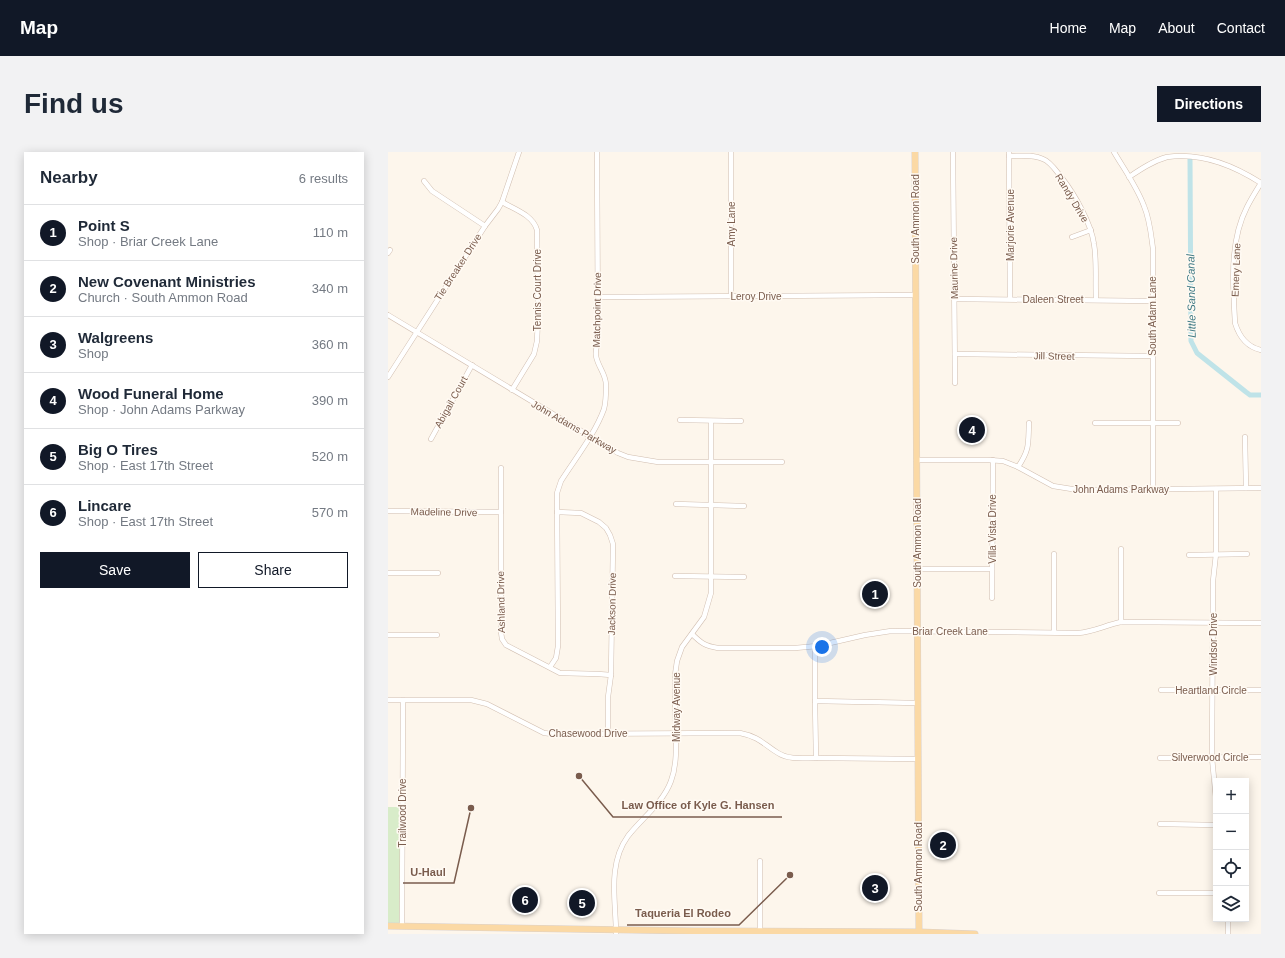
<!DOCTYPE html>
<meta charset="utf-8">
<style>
body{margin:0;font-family:Helvetica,sans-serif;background:#f2f2f3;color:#1f2937}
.controls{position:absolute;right:12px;bottom:12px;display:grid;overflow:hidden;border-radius:0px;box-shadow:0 2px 10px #0003}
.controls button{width:36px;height:36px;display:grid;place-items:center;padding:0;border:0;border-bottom:1px solid #e0e1e3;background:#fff;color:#1f2937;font:20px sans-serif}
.you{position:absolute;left:434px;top:495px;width:14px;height:14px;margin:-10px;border:3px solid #fff;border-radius:50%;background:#1a73e8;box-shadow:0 0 0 6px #1a73e833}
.badge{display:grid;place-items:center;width:26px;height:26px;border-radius:50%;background:#111827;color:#fff;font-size:13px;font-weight:700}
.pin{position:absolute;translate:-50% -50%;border:2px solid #fff;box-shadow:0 1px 4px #0006}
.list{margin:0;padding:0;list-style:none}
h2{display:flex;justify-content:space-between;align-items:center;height:52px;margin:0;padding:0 16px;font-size:17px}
h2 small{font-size:13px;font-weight:400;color:#747a83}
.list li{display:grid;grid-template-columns:26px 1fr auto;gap:12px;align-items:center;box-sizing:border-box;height:56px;padding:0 16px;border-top:1px solid #e0e1e3}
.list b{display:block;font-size:15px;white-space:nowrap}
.list p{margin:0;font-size:13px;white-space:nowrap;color:#747a83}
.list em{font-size:13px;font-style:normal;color:#747a83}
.actions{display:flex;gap:8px;padding:12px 16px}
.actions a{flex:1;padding:9px 0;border:1px solid #111827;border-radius:0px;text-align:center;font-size:14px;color:#111827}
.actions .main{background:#111827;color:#fff}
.icon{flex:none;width:22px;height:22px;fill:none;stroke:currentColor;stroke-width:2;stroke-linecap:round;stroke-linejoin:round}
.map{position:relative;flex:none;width:873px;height:782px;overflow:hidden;border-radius:0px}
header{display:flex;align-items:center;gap:24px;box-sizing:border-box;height:56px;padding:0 20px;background:#111827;color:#fff}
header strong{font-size:19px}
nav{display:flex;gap:22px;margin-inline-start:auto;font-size:14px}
.intro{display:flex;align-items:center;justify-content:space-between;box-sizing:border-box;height:96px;padding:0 24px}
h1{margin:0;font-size:28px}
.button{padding:10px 18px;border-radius:0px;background:#111827;color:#fff;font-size:14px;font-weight:700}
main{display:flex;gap:24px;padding:0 24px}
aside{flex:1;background:#fff;border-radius:0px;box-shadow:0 2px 10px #0003}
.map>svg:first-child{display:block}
.green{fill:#d8ecc9}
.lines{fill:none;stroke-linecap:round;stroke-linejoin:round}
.canal{stroke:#bfe3e8;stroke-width:5}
.minor-casing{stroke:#d1beb0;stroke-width:5.5}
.major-casing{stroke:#dad1cd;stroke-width:7}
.minor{stroke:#fff;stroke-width:4.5}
.major{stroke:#fbd9a5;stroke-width:6}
.labels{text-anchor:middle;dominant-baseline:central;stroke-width:3;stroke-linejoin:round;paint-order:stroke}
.street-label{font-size:10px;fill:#7a5c4d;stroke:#fffaf3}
.water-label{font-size:11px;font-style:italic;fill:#437c86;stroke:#fffaf3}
.leader{fill:none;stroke:#7a5c4d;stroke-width:1.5}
.callout-dot{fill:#7a5c4d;stroke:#fffaf3;stroke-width:1.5}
.callout-label{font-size:11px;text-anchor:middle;font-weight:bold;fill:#7a5c4d;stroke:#fffaf3;stroke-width:3;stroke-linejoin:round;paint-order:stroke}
</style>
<header>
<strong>Map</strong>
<nav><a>Home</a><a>Map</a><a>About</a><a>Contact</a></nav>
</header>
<div class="intro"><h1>Find us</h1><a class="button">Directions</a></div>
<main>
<aside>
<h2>Nearby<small>6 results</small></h2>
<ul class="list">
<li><span class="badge">1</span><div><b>Point S</b><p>Shop · Briar Creek Lane</p></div><em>110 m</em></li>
<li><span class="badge">2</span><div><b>New Covenant Ministries</b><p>Church · South Ammon Road</p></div><em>340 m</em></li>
<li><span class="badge">3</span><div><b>Walgreens</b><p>Shop</p></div><em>360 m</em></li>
<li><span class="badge">4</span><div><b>Wood Funeral Home</b><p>Shop · John Adams Parkway</p></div><em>390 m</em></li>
<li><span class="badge">5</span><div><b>Big O Tires</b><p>Shop · East 17th Street</p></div><em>520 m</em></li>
<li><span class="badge">6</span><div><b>Lincare</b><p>Shop · East 17th Street</p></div><em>570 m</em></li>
</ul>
<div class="actions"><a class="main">Save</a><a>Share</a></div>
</aside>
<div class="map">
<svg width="873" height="782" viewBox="0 0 873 782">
<rect width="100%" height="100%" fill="#fdf6ec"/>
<rect class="green" x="0" y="655" width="14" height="119"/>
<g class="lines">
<polyline class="canal" points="802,7 803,189 809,201 858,240 862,243 873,243"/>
<g class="minor-casing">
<g id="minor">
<polyline points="343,0 343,144"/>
<polyline points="565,0 567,231"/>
<polyline points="621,0 622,147"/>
<path d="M726 0C736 17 749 35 756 54 762 68 763 83 765 97V337"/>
<path d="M621 4C632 4 645 2 655 7 663 10 668 19 674 26 687 43 703 71 706 92 709 110 707 129 708 147"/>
<path d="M741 25C753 17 765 9 779 5 813 0 845 13 873 31"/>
<polyline points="36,29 44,39 97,74"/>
<path d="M873 31C868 39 863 47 859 55 841 90 845 133 847 171 851 184 859 195 873 198"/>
<path d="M114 50C126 57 145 63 149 78L150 166 149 189 146 202 124 238"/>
<polyline points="684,85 703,78"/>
<polyline points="0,101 2,98"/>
<polyline points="210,145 527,143"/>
<polyline points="567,147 764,149"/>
<polyline points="0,163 230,301 240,305 270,310 394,310"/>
<polyline points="567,202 764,204"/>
<polyline points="0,225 97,74 110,57 114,50 131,0"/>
<polyline points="292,268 353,269"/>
<polyline points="707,271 790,271"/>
<polyline points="857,285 858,336"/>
<polyline points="43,287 84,213"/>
<polyline points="528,308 600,308 615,309 630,315 665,334 690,338 873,336"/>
<path d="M630 315C642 297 640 292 641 271"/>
<polyline points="113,316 113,480 114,487 118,493 172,521 210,522 223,523"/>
<polyline points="288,352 356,354"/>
<polyline points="0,359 113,360"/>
<polyline points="169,360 193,361 211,370 218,376 222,383 225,392 223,523 220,545 220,582"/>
<polyline points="733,397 733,470"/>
<polyline points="666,402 666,480"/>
<polyline points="801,403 859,402"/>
<polyline points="529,417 604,417"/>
<polyline points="0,421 50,421"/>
<polyline points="287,424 356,425"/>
<polyline points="604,446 605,308"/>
<path d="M304 482C313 491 317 494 330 496H407L429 494 477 483 503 479 690 481C705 480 718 473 733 470L873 471"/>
<polyline points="0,483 49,483"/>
<polyline points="427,494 427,549 529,551"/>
<path d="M162 515 168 506 170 494 169 341 173 329C187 307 207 282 216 257 218 250 218 241 218 233 218 222 210 215 208 204 207 199 209 194 210 189L209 0"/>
<polyline points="773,538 873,538"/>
<path d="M0 548H83L99 552 156 581 164 582 352 581C372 585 375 592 390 601 401 608 415 606 428 606L427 549"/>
<polyline points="428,606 530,607"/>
<polyline points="772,606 873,605"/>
<polyline points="828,647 824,606 825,429 828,402 828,337"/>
<polyline points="772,672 828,673"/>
<polyline points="372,709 372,779"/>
<polyline points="771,741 828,741"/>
<polyline points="840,767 840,782"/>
<polyline points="14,774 15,548"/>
<path d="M228 782C228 749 219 713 240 684 254 666 275 651 283 629 289 613 288 595 288 578 287 560 287 541 287 523L289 509 294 495 316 465 323 441V269"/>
</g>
</g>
<g class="major-casing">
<g id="major">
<polyline points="527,0 531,782"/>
<polyline points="0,774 306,779 531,780 587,782"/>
</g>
</g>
<use href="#minor" class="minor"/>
<use href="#major" class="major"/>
</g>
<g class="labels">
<g class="street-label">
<text transform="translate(684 46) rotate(59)">Randy Drive</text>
<text transform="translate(527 67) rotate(-90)">South Ammon Road</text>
<text transform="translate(343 72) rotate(-90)">Amy Lane</text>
<text transform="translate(622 73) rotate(-90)">Marjorie Avenue</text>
<text transform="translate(70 115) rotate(-57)">Tie Breaker Drive</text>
<text transform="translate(566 116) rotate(-91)">Maurine Drive</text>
<text transform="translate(848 118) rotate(-88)">Emery Lane</text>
<text transform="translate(149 138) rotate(-90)">Tennis Court Drive</text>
<text x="368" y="144">Leroy Drive</text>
<text x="665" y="147">Daleen Street</text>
<text transform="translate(209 158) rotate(-89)">Matchpoint Drive</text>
<text transform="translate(764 164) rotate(-90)">South Adam Lane</text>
<text transform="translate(666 204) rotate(1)">Jill Street</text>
<text transform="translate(63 250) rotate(-61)">Abigail Court</text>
<text transform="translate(186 275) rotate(30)">John Adams Parkway</text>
<text x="733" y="337">John Adams Parkway</text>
<text transform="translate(56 360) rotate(1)">Madeline Drive</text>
<text transform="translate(604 377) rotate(-90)">Villa Vista Drive</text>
<text transform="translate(529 391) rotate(-90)">South Ammon Road</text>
<text transform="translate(113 450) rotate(-91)">Ashland Drive</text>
<text transform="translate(224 452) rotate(-89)">Jackson Drive</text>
<text x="562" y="479">Briar Creek Lane</text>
<text transform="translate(825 492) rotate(-90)">Windsor Drive</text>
<text x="823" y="538">Heartland Circle</text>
<text transform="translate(288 555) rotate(-90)">Midway Avenue</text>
<text x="200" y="581">Chasewood Drive</text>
<text x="822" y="605">Silverwood Circle</text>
<text transform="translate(14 661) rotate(-90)">Trailwood Drive</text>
<text transform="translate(530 715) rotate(-90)">South Ammon Road</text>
</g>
<g class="water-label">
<text transform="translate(803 144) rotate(-91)">Little Sand Canal</text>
</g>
</g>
<path class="leader" d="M191 624L225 665H394M83 656L66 731H15M402 723L351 773H239"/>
<g class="callout-dot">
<circle cx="191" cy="624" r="4"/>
<circle cx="83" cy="656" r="4"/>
<circle cx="402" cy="723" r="4"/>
</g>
<g class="callout-label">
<text x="310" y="657">Law Office of Kyle G. Hansen</text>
<text x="40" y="724">U-Haul</text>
<text x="295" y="765">Taqueria El Rodeo</text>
</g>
</svg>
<div class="controls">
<button>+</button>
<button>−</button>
<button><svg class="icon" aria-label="locate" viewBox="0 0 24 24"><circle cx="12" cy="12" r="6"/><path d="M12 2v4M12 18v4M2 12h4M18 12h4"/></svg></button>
<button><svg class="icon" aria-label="layers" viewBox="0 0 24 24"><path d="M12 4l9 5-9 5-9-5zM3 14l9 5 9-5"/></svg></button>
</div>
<div class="you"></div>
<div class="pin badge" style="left:487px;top:442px">1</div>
<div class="pin badge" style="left:555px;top:693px">2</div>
<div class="pin badge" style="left:487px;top:736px">3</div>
<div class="pin badge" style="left:584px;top:278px">4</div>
<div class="pin badge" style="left:194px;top:751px">5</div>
<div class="pin badge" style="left:137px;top:748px">6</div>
</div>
</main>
